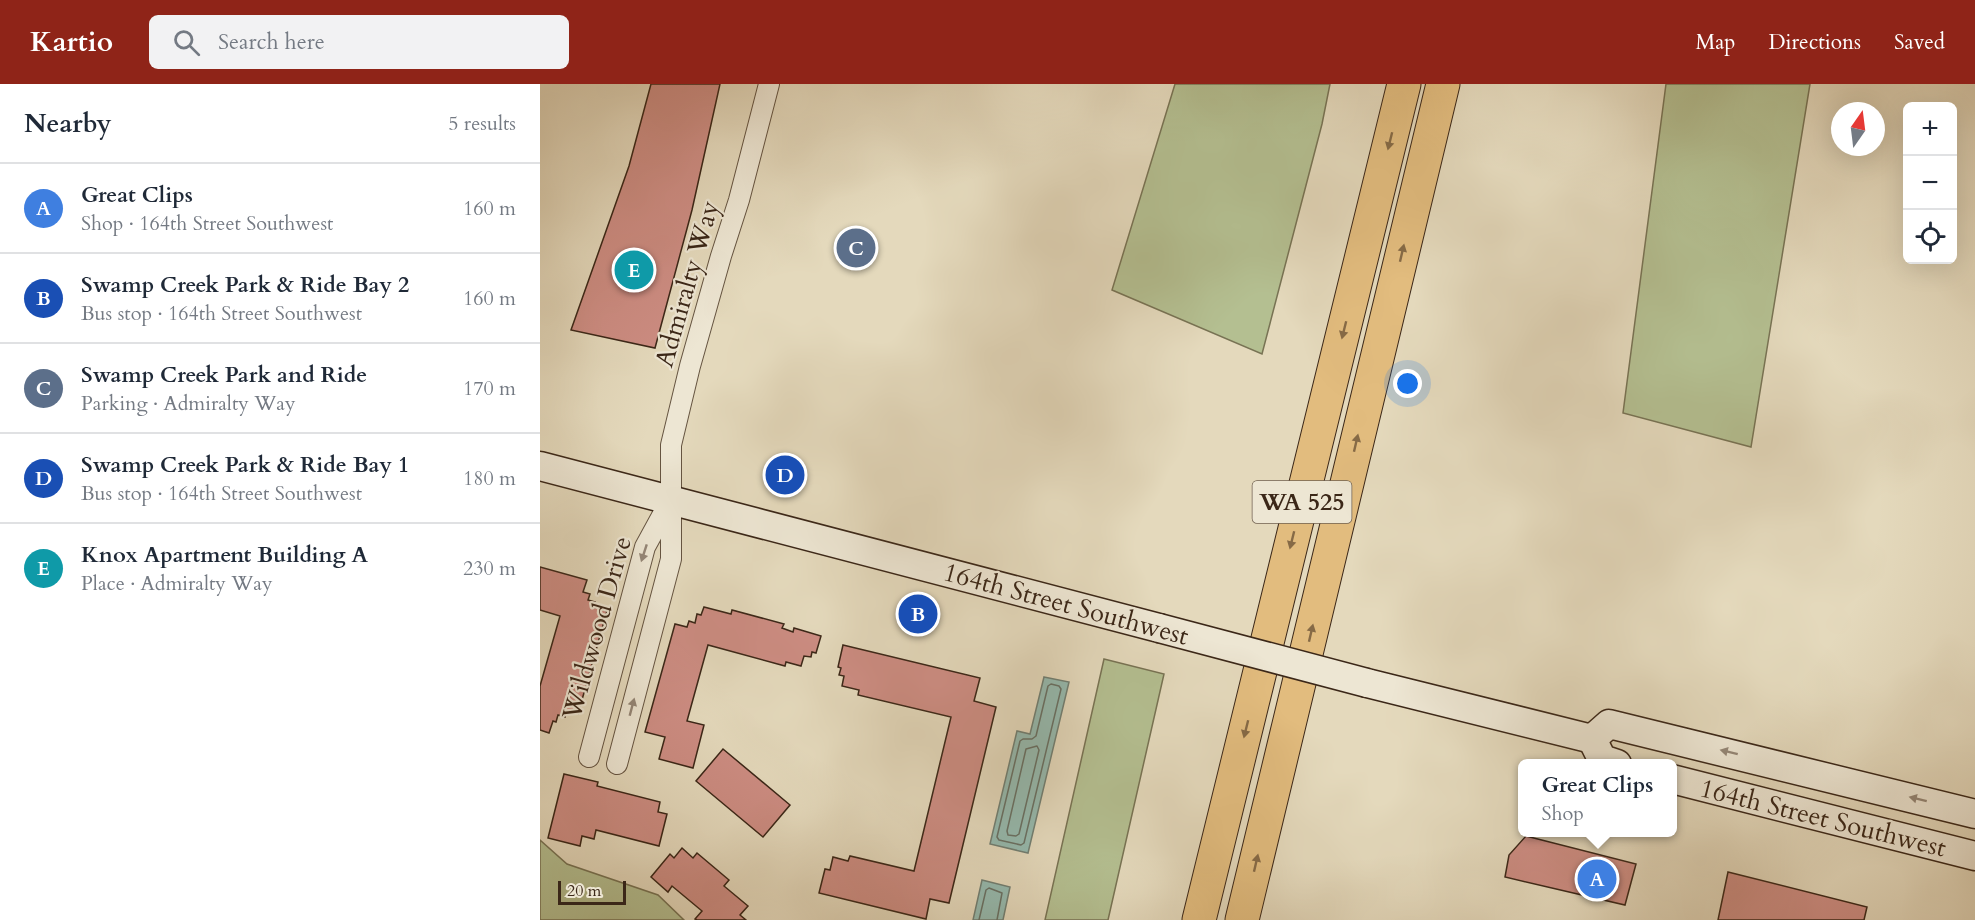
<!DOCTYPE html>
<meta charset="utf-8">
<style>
body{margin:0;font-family:Cardo,serif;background:#f2f2f3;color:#1f2937}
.controls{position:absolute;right:18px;top:18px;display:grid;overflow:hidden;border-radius:9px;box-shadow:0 6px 24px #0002}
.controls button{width:54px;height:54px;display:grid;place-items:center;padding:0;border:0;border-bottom:2px solid #e0e1e3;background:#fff;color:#1f2937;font:30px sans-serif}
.compass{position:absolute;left:1291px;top:18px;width:54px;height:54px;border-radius:50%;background:#fff;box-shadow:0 6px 24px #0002;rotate:14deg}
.scale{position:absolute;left:18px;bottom:15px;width:68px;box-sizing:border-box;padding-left:6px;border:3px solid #3b2718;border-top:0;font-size:16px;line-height:21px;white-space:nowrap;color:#3b2718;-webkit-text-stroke:4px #ede6d3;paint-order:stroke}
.you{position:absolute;left:868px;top:300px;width:21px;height:21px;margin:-15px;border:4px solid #fff;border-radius:50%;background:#1a73e8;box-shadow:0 0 0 9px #1a73e833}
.badge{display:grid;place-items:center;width:39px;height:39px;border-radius:50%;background:#8f2418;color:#fff;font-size:20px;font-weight:700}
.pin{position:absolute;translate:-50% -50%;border:3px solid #fff;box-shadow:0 2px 6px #0006}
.popup{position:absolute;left:978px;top:675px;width:159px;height:78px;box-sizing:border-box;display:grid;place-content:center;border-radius:9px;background:#fff;filter:drop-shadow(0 2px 4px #0005);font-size:20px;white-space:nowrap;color:#747a83}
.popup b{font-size:22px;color:#1f2937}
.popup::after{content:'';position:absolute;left:50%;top:100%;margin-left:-12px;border:12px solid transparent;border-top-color:#fff}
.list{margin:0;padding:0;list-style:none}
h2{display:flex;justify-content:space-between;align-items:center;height:78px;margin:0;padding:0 24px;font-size:26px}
h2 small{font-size:20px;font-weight:400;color:#747a83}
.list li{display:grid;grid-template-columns:39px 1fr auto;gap:18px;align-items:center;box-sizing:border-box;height:90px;padding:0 24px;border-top:2px solid #e0e1e3}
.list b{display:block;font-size:22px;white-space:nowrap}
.list p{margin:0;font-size:20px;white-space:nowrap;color:#747a83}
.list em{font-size:20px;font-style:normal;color:#747a83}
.icon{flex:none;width:33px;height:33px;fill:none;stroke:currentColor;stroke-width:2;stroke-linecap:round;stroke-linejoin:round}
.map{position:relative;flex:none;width:1435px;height:836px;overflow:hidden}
header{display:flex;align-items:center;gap:36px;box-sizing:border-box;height:84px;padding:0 30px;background:#8f2418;color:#fff}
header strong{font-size:28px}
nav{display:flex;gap:33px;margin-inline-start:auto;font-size:21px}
.search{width:420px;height:54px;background:#f2f2f3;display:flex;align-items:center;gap:15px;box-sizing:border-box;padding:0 21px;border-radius:9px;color:#747a83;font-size:22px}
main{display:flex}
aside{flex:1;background:#fff}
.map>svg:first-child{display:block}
.green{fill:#b4bf91;stroke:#787354;stroke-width:1.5}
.water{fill:#95baaf;stroke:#717f73;stroke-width:1.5}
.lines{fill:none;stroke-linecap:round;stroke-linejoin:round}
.shore{stroke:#687064;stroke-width:1.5}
.building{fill:#cd8d83;stroke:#3b2718;stroke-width:1.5}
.street-casing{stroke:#655441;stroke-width:22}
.secondary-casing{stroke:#3b2718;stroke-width:31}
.highway-casing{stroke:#3b2718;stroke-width:35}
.street{stroke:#ede6d3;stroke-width:20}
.secondary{stroke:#ede6d3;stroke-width:28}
.highway{stroke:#e2bc7e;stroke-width:33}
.secondary-bridge-casing{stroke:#3b2718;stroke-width:31;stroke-linecap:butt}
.secondary-bridge{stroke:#ede6d3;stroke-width:28}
.oneway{fill:#866a46}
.oneway2{fill:#948676}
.labels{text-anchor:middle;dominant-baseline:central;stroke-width:4.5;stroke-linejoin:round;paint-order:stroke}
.shield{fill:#ede6d3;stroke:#706050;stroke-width:1.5}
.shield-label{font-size:24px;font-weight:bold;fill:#3b2718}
.street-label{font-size:26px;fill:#3b2718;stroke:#ede6d3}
</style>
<header>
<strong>Kartio</strong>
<div class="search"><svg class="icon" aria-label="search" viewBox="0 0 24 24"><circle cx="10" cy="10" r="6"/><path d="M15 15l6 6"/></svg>Search here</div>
<nav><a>Map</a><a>Directions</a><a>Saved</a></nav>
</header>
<main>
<aside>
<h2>Nearby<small>5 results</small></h2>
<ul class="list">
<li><span class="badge" style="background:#3f7fe0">A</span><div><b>Great Clips</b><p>Shop · 164th Street Southwest</p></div><em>160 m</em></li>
<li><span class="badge" style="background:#1a4fb4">B</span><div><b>Swamp Creek Park &amp; Ride Bay 2</b><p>Bus stop · 164th Street Southwest</p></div><em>160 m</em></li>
<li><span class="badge" style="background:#5c6f8a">C</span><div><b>Swamp Creek Park and Ride</b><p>Parking · Admiralty Way</p></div><em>170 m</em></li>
<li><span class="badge" style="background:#1a4fb4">D</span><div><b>Swamp Creek Park &amp; Ride Bay 1</b><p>Bus stop · 164th Street Southwest</p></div><em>180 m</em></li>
<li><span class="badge" style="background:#0f9aa8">E</span><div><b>Knox Apartment Building A</b><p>Place · Admiralty Way</p></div><em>230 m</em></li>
</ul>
</aside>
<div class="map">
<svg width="1435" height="836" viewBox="0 0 1435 836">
<rect width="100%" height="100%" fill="#e4d9bc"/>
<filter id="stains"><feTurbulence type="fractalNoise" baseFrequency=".00333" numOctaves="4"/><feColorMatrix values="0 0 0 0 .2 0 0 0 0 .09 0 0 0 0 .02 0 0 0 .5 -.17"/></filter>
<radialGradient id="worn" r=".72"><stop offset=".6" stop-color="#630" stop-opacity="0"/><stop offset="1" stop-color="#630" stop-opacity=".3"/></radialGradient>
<g class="green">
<polygon points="635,0 790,0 782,40 722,270 572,206"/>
<polygon points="1126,0 1270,0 1211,363 1083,329"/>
<polygon points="564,575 624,590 568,836 505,836"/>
<polygon points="0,756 27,780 118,811 144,836 0,836"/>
</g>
<g class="water">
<polygon points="504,593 529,598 488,769 450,760 477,647 490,650"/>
<polygon points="442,796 470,803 463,836 433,836"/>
</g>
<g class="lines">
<g class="shore">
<polygon points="511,600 519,602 521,605 484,759 481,761 459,756 457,753 480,657 483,655 492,655 496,652 508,602"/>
<polygon points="497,662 499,666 479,750 476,752 468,751 467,747 486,665"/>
<polyline points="439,836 446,806 449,804 462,809 457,836"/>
</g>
</g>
<g class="building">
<polygon points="111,0 180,0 152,126 115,264 31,246 89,82"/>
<polygon points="0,483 47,496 43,508 50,510 48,516 55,518 53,523 67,527 38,630 26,627 25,633 18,631 16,638 13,637 9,649 0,646 0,602 20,532 0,526"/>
<polygon points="164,523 191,530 192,526 244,540 242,544 253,548 254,544 281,552 276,569 272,568 271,573 264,572 261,582 246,578 245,582 168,561 147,637 164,641 153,684 119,675 125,653 105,648 135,540 147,543 149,537 155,539 157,530 161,531"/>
<polygon points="303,561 440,594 434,617 456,623 409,819 390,815 386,835 279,809 285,785 290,786 293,773 308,777 310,772 374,787 411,633 318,611 319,606 302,602 304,592 299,591 301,584 298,583"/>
<polygon points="183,665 250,721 223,753 156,697"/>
<polygon points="24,690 58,698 57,702 120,718 118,728 127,730 119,762 56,746 54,755 42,752 40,762 8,754"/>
<polygon points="986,752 1096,780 1085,821 965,793 969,771"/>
<polygon points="142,764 153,774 157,769 189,796 184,802 208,822 200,831 206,836 157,836 155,835 162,827 132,802 128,808 111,793 130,770 134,774"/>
<polygon points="1188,788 1327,823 1324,836 1178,836"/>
</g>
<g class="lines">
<g class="street-casing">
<g id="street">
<polyline points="49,673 105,463 129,419"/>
<polyline points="77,680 131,475 131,361 150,282 181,172 199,116 229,0"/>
</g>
</g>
<g class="secondary-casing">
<g id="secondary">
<polyline points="0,382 619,544"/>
<polyline points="827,599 1052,655"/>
<polyline points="1052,655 1069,640 1435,730"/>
<polyline points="1052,655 1062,675 1077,680"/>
<polyline points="1132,695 1435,772"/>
</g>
</g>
<g class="highway-casing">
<g id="highway">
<polyline points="659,836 864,0"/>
<polyline points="702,836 903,0"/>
</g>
</g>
<use href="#street" class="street"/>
<use href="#secondary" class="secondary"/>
<use href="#highway" class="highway"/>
<g class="secondary-bridge-casing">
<polyline id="secondary-bridge" points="619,544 827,599"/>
</g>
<use href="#secondary-bridge" class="secondary-bridge"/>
</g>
<defs><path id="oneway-solid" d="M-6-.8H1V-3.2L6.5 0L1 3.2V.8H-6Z" transform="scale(1.5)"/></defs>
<g class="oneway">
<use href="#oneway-solid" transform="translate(850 57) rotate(104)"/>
<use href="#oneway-solid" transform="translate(862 169) rotate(-77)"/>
<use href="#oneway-solid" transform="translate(804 246) rotate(104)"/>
<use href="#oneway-solid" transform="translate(816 359) rotate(-77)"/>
<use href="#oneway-solid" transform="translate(752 456) rotate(104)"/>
<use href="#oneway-solid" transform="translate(771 549) rotate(-77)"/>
<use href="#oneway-solid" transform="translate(706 645) rotate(104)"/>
<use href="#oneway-solid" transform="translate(716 779) rotate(-77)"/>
</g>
<g class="oneway2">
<use href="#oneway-solid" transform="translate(104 469) rotate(108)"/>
<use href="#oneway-solid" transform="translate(92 623) rotate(-75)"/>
<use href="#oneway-solid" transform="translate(1189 668) rotate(-166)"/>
<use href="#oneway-solid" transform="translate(1378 715) rotate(-166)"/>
</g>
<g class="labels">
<rect class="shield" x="712.5" y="397" width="99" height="42" rx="4.5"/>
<g class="shield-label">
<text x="762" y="418">WA 525</text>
</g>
<g class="street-label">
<text transform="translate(147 200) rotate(-74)">Admiralty Way</text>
<text transform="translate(526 520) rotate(15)">164th Street Southwest</text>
<text transform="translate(57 544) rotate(-74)">Wildwood Drive</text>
<text transform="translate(1283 734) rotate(14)">164th Street Southwest</text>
</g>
</g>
<rect width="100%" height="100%" filter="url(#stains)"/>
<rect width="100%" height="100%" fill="url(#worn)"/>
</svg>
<div class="controls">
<button>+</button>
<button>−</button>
<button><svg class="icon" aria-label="locate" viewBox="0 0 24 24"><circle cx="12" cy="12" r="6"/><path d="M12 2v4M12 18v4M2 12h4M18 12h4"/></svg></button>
</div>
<svg class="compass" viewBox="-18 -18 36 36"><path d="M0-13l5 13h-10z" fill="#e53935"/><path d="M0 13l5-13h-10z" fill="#747a83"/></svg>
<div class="scale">20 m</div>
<div class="you"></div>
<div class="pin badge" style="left:1057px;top:795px;background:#3f7fe0">A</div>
<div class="popup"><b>Great Clips</b>Shop</div>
<div class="pin badge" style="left:378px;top:530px;background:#1a4fb4">B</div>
<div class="pin badge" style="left:316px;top:164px;background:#5c6f8a">C</div>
<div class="pin badge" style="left:245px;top:391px;background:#1a4fb4">D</div>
<div class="pin badge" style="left:94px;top:186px;background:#0f9aa8">E</div>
</div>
</main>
